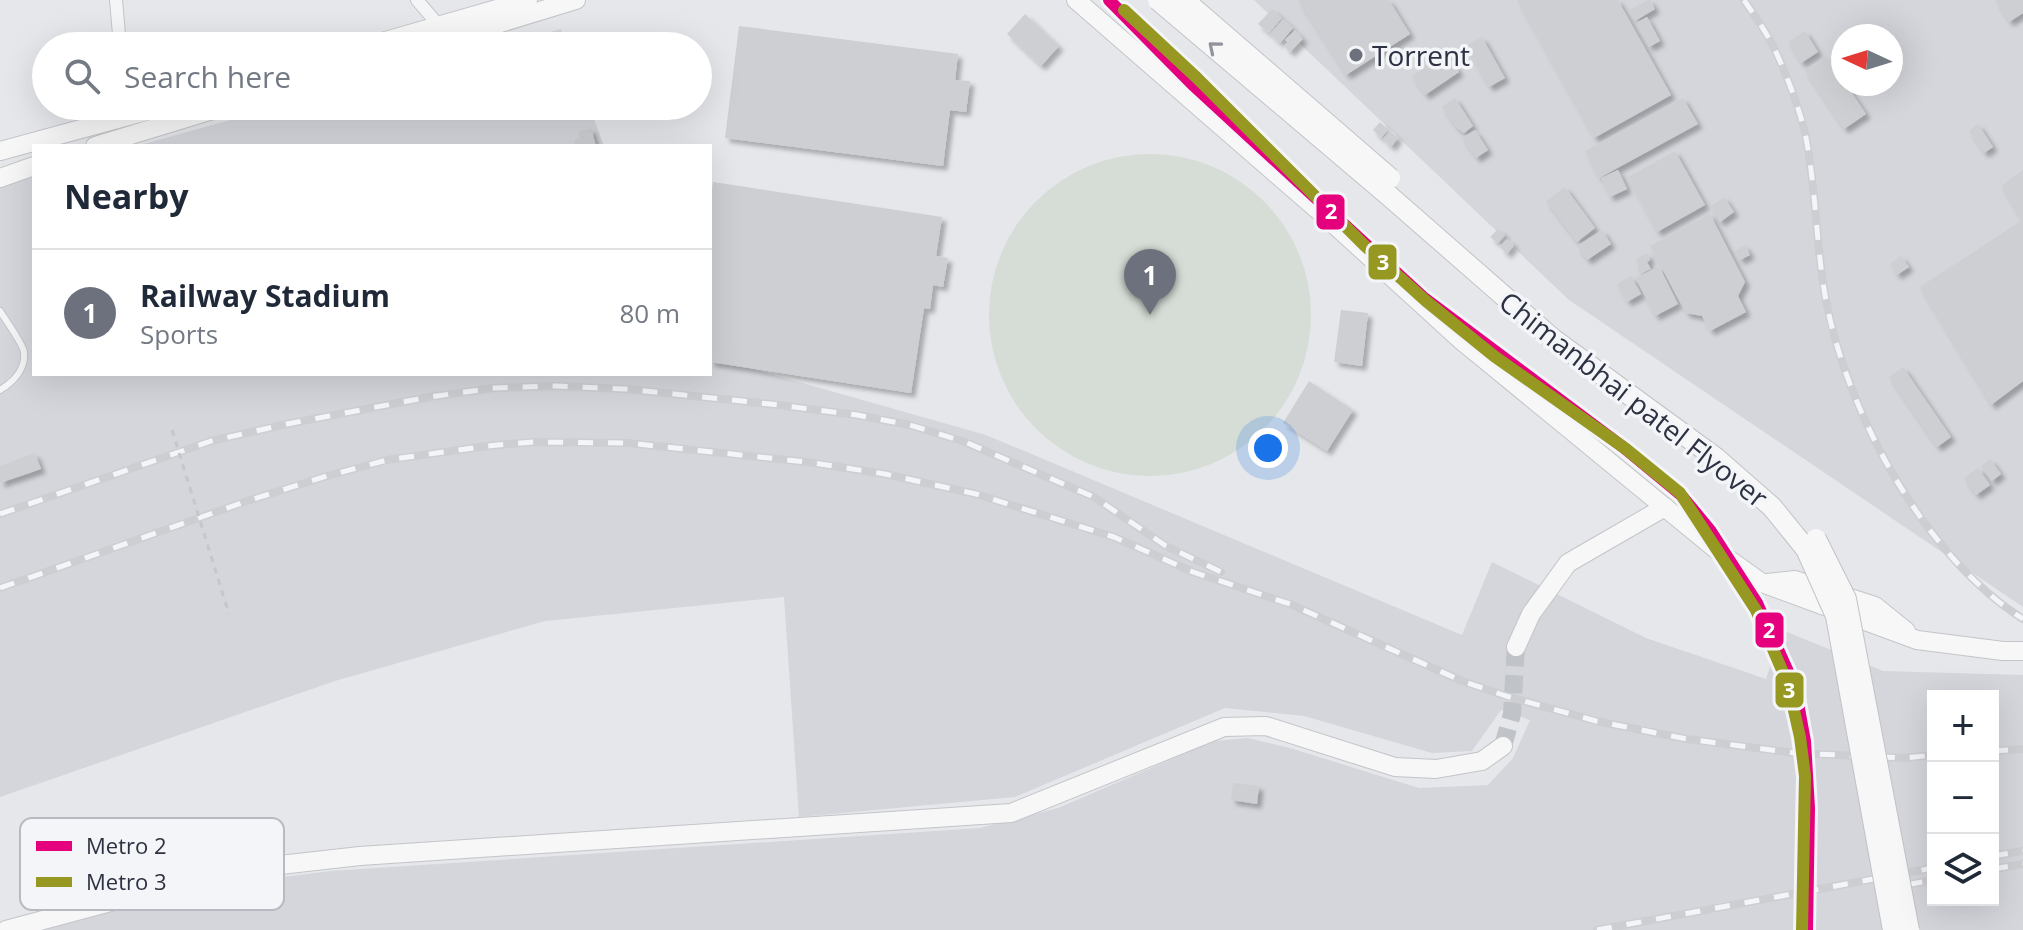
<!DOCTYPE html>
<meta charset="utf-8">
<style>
body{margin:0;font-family:"Open Sans",sans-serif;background:#f2f2f3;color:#1f2937}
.controls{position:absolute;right:24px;bottom:24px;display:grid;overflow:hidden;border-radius:0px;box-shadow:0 8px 32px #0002}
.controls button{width:72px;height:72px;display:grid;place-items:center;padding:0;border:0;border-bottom:2px solid #e0e1e3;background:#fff;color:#1f2937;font:40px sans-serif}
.compass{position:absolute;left:1831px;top:24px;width:72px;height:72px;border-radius:50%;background:#fff;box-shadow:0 8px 32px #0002;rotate:274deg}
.you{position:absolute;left:1268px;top:448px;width:28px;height:28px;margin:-20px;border:6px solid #fff;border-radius:50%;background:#1a73e8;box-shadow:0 0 0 12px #1a73e833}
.badge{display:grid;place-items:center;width:52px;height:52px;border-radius:50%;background:#6d717d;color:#fff;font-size:26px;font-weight:700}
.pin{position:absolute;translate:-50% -66px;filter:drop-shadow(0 2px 4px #0008)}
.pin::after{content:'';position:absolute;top:42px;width:28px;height:24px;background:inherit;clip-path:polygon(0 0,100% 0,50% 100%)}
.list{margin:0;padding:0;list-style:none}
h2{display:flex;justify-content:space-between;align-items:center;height:104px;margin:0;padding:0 32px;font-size:34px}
h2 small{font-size:26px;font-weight:400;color:#747a83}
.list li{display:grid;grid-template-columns:52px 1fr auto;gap:24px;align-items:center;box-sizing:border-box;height:128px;padding:0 32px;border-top:2px solid #e0e1e3}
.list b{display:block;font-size:30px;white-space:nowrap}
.list p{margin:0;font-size:26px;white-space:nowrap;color:#747a83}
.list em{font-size:26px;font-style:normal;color:#747a83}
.icon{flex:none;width:44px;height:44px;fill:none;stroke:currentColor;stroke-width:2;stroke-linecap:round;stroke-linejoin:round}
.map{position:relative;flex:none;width:2023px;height:930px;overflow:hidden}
.search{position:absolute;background:#fff;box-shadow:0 8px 32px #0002;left:32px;top:32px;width:680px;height:88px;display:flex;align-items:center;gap:20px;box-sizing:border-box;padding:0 28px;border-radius:44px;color:#747a83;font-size:30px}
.panel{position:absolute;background:#fff;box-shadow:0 8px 32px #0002;left:32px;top:144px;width:680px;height:232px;border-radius:0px}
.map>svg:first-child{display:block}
.built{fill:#d4d6dc;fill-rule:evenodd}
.green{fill:#d5ddd6}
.building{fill:#cdcfd2;filter:url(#shadow)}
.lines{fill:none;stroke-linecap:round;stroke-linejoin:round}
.secondary-tunnel{stroke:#c0c3c8;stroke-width:18;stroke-dasharray:18 9;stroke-linecap:butt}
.lane-casing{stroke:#c3c5c8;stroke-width:8}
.street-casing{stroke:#c3c5c8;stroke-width:14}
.secondary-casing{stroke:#c3c5c8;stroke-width:20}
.lane{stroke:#f4f5f6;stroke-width:6}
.street{stroke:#f4f5f6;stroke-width:12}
.secondary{stroke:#f7f7f8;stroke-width:18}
.rail-casing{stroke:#cdced1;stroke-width:8}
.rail{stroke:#f4f5f8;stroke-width:5;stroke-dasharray:15;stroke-linecap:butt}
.primary-bridge-casing{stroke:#c2c3c7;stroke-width:22;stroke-linecap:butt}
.path-bridge{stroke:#c6c7cb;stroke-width:3;stroke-dasharray:6 6;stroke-linecap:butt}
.primary-bridge{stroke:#f7f7f8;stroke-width:20}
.metro-1-casing{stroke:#f4f5f8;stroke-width:18}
.metro-2-casing{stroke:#f4f5f8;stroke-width:18}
.metro-1{stroke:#e5007d;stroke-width:12}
.metro-2{stroke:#969821;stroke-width:12}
.oneway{stroke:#92949d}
.poi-dot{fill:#6d717d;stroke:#f4f5f8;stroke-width:3}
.labels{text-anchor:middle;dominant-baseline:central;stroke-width:7;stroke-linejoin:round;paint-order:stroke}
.poi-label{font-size:28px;fill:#2d3242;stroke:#f4f5f8;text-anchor:start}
.street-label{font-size:28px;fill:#2d3242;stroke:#f4f5f8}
.key{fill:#f4f5f8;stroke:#b8bac1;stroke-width:2}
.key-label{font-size:22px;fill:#2d3242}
.line-badge{stroke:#f4f5f8;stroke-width:3}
.badge-label{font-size:22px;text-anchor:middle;font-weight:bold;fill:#fff}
</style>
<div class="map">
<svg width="2023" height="930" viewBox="0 0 2023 930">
<defs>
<filter id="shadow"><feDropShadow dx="4.5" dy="4.5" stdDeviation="2" flood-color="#0004"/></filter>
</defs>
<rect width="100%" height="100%" fill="#e5e7ea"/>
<g class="built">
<path d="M1254 0H2023V607L1569 300ZM1843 36H1891V84H1843Z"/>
<polygon points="561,29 567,46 499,46"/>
<polygon points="281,106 589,106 604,146 136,146"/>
<path d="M34 174V374H710V244L718 359 986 435 1462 635 1492 562 1646 638 1766 679 1782 630 1883 671 2023 675V930H38L168 891 331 871 980 828 1058 808 1214 741 1248 738 1290 748 1419 788 1488 785 1513 758 1530 720 1501 710 1472 751 1432 753 1304 716 1225 708 1015 797 799 817 784 597 545 621 335 681 0 797V184ZM1933 696H1993V900H1933Z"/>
</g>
<circle class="green" cx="1150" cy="315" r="161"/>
<g class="building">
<polygon points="1298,0 1389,0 1410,34 1346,75"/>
<polygon points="1517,0 1618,0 1671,95 1594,138"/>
<polygon points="1648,0 1650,0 1655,9 1635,21 1629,10"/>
<polygon points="1995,0 2023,0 2023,13 2009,22"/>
<polygon points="1272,9 1282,18 1269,33 1258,24"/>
<polygon points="1025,14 1059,46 1041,66 1007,34"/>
<polygon points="1647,17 1660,41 1649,47 1636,23"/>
<polygon points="1283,19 1293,28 1280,43 1270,34"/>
<polygon points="739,26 958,54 955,80 970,81 966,112 950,110 943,166 725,138"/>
<polygon points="1295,30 1303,39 1290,52 1284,46 1288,42 1285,40"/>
<polygon points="1805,31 1818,52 1801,63 1788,42"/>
<polygon points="1482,37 1505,78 1489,87 1466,46"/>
<polygon points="1446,52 1459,72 1425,95 1412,76"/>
<polygon points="1827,56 1843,80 1843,84 1846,84 1866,114 1844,129 1805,71"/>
<polygon points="1455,98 1473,126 1464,133 1456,127 1442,107"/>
<polygon points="1683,98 1698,124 1599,178 1585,151"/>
<polygon points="1380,122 1388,130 1381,138 1373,130"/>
<polygon points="1978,124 1993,147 1984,153 1969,131"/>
<polygon points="591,128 596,146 576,146 574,140 580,138 578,132"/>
<polygon points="1475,130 1488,150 1476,158 1462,138"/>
<polygon points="1390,131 1398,138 1391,147 1383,139"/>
<polygon points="1675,151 1705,205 1657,232 1628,177"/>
<polygon points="1618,170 1627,189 1610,197 1601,178"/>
<polygon points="2023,170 2023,381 1991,405 1920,287 2022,220 2001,186"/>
<polygon points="713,182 942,217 936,256 948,258 943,287 933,285 930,309 924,308 911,393 710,362 710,204"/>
<polygon points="1565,187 1595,228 1577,242 1546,201"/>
<polygon points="1724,197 1734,212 1720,222 1710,207"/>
<polygon points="1710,214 1745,282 1738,296 1746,312 1710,331 1702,316 1686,313 1650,246"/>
<polygon points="1498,229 1505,235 1498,243 1490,237"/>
<polygon points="1602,230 1611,244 1587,260 1577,246"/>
<polygon points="1507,239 1514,245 1507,254 1500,247"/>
<polygon points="1745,245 1750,255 1740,260 1735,251"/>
<polygon points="1647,253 1650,260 1647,262 1651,269 1640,274 1637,268 1639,267 1636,259"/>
<polygon points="1901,256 1909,267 1897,275 1890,264"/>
<polygon points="1659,266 1678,304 1655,316 1636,278"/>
<polygon points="1631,276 1641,294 1627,302 1617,284"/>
<polygon points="1341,310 1368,313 1362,366 1334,362"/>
<polygon points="1903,367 1951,437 1937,447 1889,377"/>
<polygon points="1309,381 1353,410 1327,451 1283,423"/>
<polygon points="35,453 41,469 0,483 0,466"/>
<polygon points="1990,459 2001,474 1992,481 1981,466"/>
<polygon points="1978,468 1990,485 1976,495 1964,478"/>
<polygon points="1233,783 1259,786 1257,804 1231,800"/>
</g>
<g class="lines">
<polyline class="secondary-tunnel" points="1503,746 1512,714 1516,647"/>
<g class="lane-casing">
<path id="lane" d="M0 311C5 319 23 344 24 352 26 369 13 382 0 390"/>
</g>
<g class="street-casing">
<g id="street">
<polyline points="116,0 120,46"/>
<polyline points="417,0 441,28"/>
</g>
</g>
<g class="secondary-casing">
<g id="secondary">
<polyline points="1076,0 1327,218 1462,341 1723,555 1762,583 1917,640 2003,651 2023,651"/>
<polyline points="368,46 528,0"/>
<polyline points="425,46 576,0"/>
<polyline points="95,146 226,106"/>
<polyline points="0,151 165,106"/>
<polyline points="0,178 34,166"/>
<polyline points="1768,583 1795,580 1875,606 1906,631"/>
<polyline points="1516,647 1531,614 1568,563 1665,507"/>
<polyline points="6,930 226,871 360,856 1011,813 1224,727 1266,726 1395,767 1436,769 1482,761 1503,746"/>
</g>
</g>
<use href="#lane" class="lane"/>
<use href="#street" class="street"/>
<use href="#secondary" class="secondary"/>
<g class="rail-casing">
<g id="rail">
<path d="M1744 0C1754 15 1765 30 1773 46 1785 70 1801 112 1806 138 1816 190 1816 243 1825 295 1845 409 1923 556 2023 619"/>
<polyline points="0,514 211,441 287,424 429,397 494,388 556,386 626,389 770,404 857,415 910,425 965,442 1094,497 1166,546 1221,572"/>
<polyline points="0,588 247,501 327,476 387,460 487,446 533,442 628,443 807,462 885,474 976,494 1114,537 1193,572 1290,604 1462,681 1506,696 1596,721 1687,739 1795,753 1904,758 1933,755"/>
<polyline points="1993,751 2023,749"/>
<polyline points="1993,856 2023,851"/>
<polyline points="1993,869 2023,864"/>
<polyline points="1878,890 1933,880"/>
<polyline points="1597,930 1933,868"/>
</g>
</g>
<use href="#rail" class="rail"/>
<g class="primary-bridge-casing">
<g id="primary-bridge">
<polyline points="1158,0 1387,194 1553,339 1716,458 1772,507 1806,549 1836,616 1893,930"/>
<polyline points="1184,0 1390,178"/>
<polyline points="1816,539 1846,599 1909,930"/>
</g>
</g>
<polyline class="path-bridge" points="172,430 229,614"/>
<use href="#primary-bridge" class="primary-bridge"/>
<g class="metro-1-casing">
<polyline id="metro-1" points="1109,0 1192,84 1423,297 1623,447 1681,495 1710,530 1757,603 1795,687 1805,741 1809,808 1807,930"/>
</g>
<g class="metro-2-casing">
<polyline id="metro-2" points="1124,10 1197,78 1364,245 1426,301 1494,356 1626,449 1680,493 1756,610 1788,684 1800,737 1805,776 1802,930"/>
</g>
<use href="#metro-1" class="metro-1"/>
<use href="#metro-2" class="metro-2"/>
</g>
<defs><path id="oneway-chevron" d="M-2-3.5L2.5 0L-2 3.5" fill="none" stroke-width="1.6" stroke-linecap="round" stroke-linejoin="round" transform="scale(2)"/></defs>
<use class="oneway" href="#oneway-chevron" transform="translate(1214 47) rotate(-140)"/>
<circle class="poi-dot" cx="1356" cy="55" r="8"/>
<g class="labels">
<g class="poi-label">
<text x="1372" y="55">Torrent</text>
</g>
<g class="street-label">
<text transform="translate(1634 399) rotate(38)">Chimanbhai patel Flyover</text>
</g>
</g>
<rect x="20" y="818" width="264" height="92" rx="12" class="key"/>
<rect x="36" y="841" width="36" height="10" fill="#e5007d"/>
<rect x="36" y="877" width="36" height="10" fill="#969821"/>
<g class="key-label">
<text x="86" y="854">Metro 2</text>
<text x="86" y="890">Metro 3</text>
</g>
<g class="line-badge">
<rect x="1315" y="193" width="31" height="38" rx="8" fill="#e5007d"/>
<rect x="1367" y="243" width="31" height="38" rx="8" fill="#969821"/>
<rect x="1754" y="611" width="31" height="38" rx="8" fill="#e5007d"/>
<rect x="1774" y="671" width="31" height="38" rx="8" fill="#969821"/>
</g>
<g class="badge-label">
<text x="1331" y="219">2</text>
<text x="1383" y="270">3</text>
<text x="1769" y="638">2</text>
<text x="1789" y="698">3</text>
</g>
</svg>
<div class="controls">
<button>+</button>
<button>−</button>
<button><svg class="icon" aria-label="layers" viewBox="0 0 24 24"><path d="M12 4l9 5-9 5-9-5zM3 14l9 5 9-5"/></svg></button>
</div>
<svg class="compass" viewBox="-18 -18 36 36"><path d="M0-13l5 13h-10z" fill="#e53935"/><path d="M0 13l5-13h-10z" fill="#747a83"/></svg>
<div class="you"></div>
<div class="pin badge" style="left:1150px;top:315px">1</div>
<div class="search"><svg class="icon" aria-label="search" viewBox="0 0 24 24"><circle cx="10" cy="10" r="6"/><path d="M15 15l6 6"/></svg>Search here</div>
<section class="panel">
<h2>Nearby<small></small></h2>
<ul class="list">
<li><span class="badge">1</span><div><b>Railway Stadium</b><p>Sports</p></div><em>80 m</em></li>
</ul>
</section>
</div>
